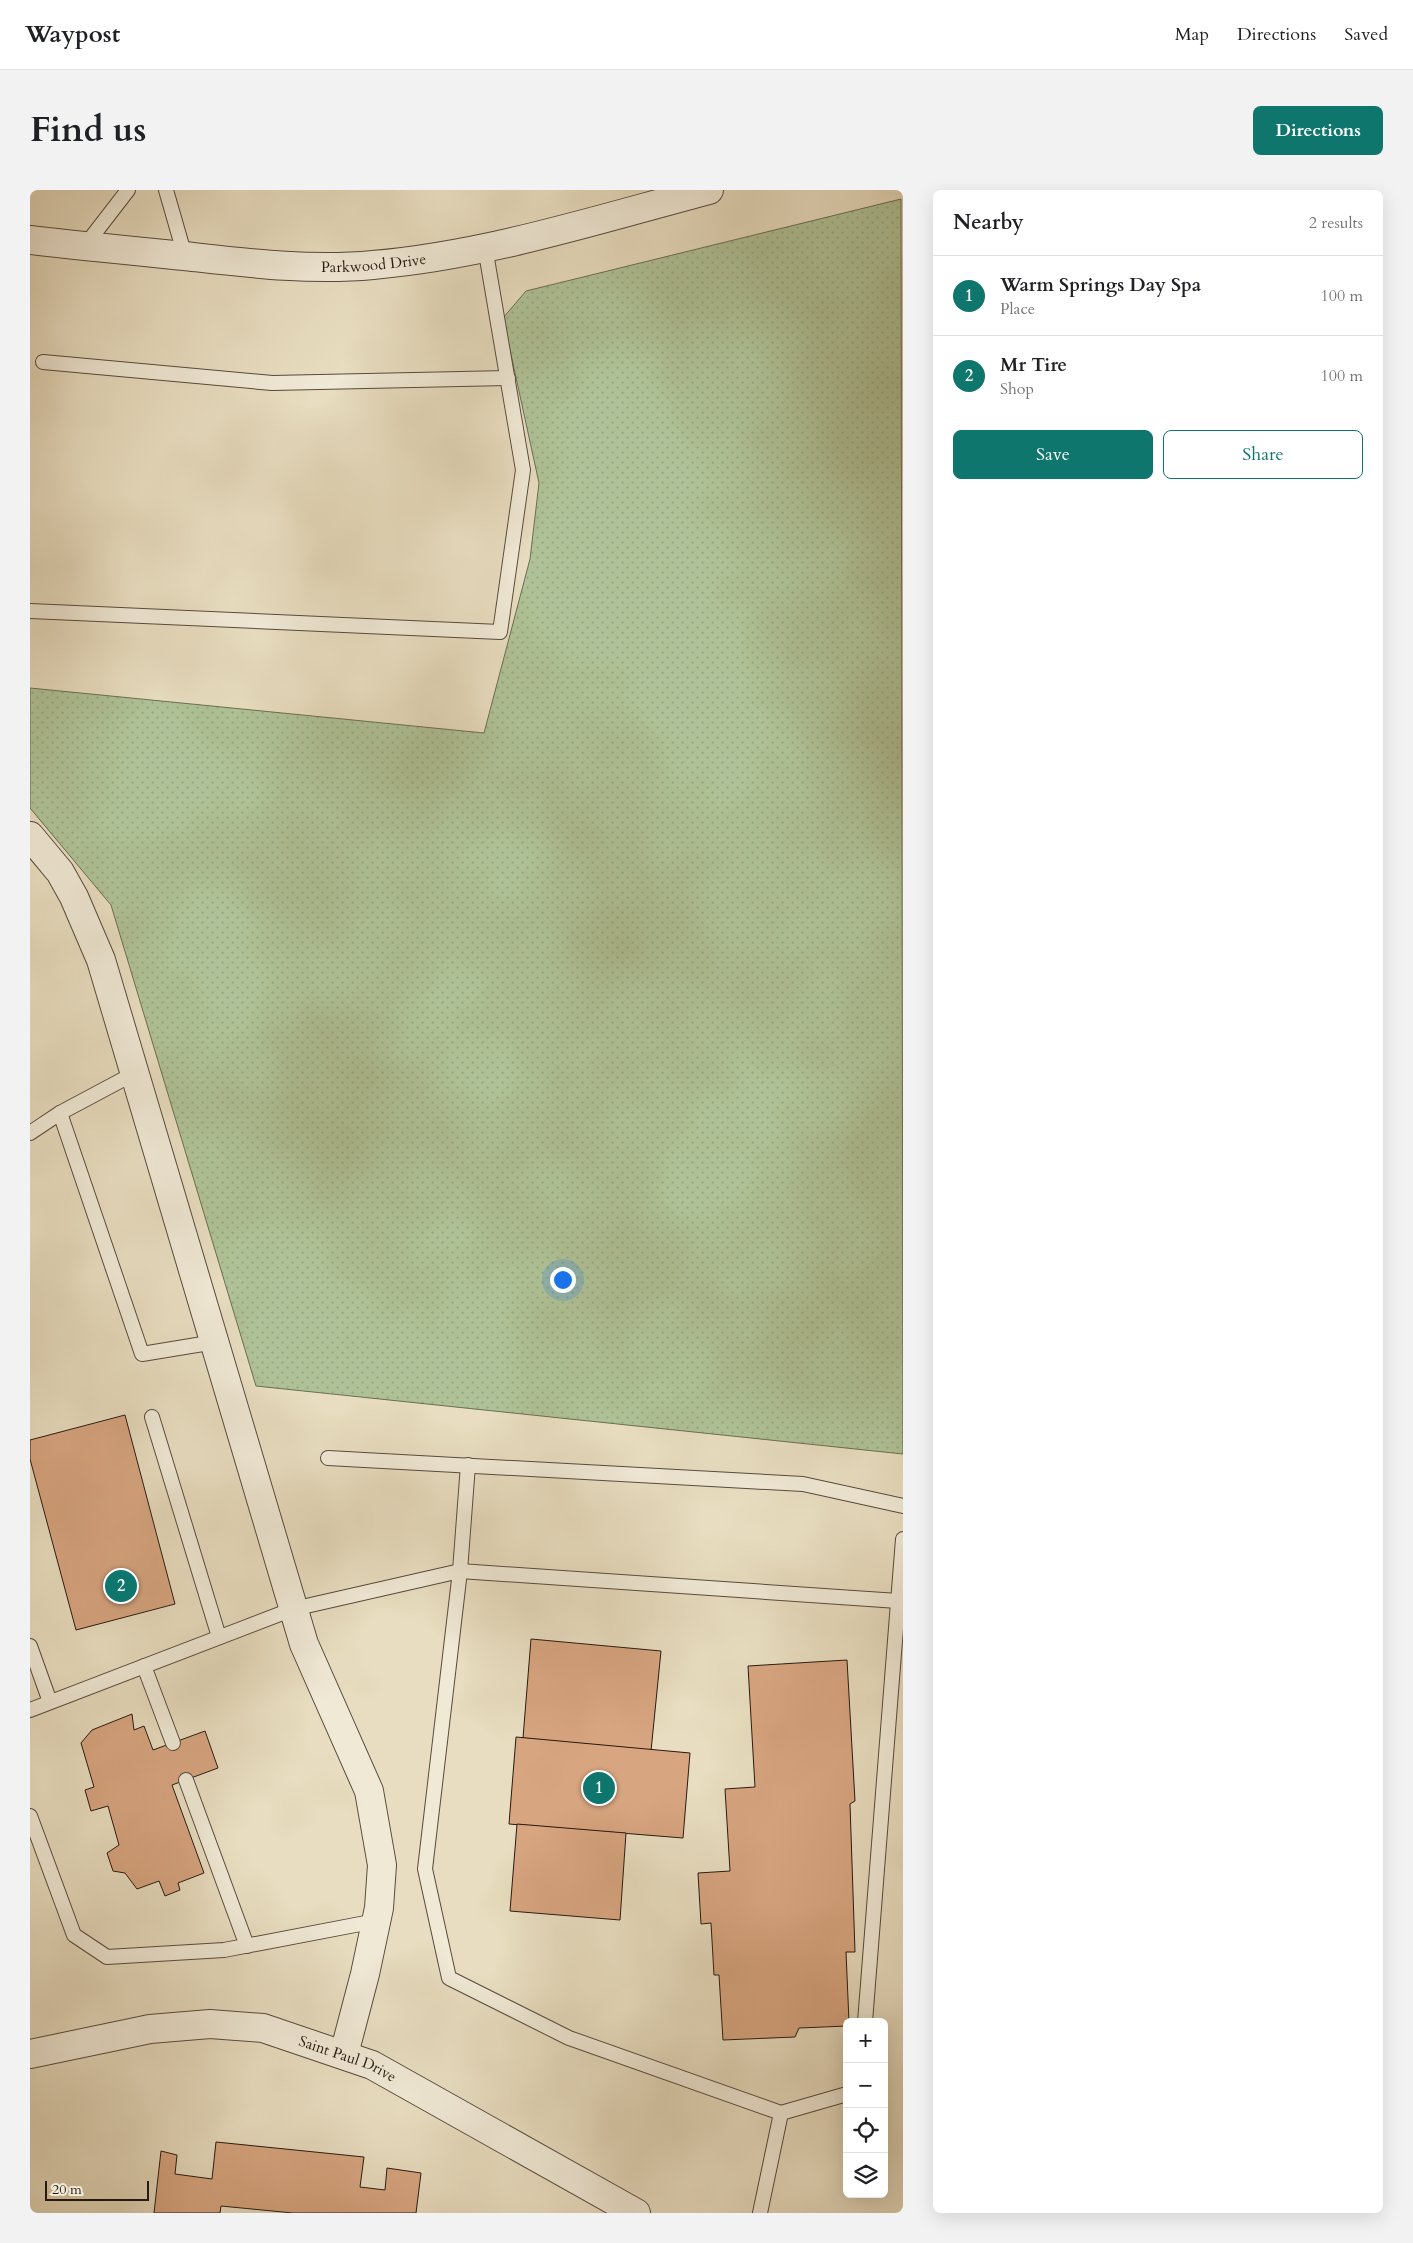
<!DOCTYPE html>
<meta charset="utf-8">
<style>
body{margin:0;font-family:Cardo,serif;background:#f2f2f2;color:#202124}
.controls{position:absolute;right:15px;bottom:15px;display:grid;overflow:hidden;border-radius:8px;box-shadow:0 5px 20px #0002}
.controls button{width:45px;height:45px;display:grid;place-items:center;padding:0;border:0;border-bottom:1px solid #e0e0e0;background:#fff;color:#202124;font:25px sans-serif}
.scale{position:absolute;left:15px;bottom:12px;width:104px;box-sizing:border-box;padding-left:5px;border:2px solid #271a12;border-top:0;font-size:14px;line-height:18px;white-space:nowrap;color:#271a12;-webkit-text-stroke:4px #f0e9d6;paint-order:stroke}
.you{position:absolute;left:532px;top:1089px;width:18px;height:18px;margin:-12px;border:4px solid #fff;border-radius:50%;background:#1a73e8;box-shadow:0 0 0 8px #1a73e833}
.badge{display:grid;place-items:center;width:32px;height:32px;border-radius:50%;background:#0f766e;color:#fff;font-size:16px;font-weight:700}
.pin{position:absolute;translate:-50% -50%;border:2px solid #fff;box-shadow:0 1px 5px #0006}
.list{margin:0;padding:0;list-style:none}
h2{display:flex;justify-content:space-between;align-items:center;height:65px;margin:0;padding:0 20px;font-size:21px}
h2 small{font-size:16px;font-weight:400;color:#757577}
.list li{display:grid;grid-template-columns:32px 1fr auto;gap:15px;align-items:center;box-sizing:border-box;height:80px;padding:0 20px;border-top:1px solid #e0e0e0}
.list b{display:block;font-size:19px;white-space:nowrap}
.list p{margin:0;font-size:16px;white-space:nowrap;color:#757577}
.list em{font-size:16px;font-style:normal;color:#757577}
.actions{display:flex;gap:10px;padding:15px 20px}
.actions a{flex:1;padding:11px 0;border:1px solid #0f766e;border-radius:8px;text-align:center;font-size:18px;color:#0f766e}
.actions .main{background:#0f766e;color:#fff}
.icon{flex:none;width:28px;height:28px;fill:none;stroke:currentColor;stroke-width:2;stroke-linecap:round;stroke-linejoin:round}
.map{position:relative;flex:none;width:873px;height:2023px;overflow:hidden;border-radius:8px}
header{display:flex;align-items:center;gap:30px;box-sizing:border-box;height:70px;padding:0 25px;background:#fff;border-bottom:1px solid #e0e0e0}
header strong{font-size:24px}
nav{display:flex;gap:28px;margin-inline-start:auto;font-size:18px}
.intro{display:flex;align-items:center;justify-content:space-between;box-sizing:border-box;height:120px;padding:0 30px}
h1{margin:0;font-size:35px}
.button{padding:12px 22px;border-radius:8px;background:#0f766e;color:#fff;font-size:18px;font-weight:700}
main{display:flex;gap:30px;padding:0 30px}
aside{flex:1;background:#fff;border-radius:8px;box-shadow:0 5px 20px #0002}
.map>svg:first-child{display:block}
.grass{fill:url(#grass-dots);stroke:#6b6e54}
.building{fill:#d7a580;stroke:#271a12}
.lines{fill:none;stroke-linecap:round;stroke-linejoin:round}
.lane-casing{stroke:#574b3e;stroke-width:16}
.street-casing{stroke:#574b3e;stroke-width:30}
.lane{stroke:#f0e9d6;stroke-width:14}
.street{stroke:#f0e9d6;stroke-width:28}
.labels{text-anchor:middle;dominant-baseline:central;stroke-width:4.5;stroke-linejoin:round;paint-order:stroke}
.street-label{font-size:15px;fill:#271a12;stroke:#f0e9d6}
</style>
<header>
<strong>Waypost</strong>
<nav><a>Map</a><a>Directions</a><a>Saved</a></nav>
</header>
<div class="intro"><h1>Find us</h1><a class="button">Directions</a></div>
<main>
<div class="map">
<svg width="873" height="2023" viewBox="0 0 873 2023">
<defs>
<pattern id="grass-dots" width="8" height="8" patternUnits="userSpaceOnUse" patternTransform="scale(1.25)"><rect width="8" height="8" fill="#afc297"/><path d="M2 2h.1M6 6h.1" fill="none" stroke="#97a681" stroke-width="1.8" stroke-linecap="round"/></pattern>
</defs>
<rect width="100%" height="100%" fill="#e8ddc0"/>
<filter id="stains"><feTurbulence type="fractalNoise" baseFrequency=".004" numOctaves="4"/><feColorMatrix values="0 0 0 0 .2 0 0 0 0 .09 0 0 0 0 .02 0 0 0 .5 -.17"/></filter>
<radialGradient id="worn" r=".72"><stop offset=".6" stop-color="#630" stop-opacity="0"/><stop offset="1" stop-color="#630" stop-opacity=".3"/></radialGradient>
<polygon class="grass" points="871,9 873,1264 226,1196 81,715 0,618 0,498 454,543 500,369 509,293 473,128 496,101"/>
<g class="building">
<polygon points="95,1225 145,1414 46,1440 0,1269 0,1250"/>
<polygon points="501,1449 631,1461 621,1561 493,1548"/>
<polygon points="817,1470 825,1611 820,1614 825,1762 816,1762 819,1832 817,1832 817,1836 769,1838 765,1847 693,1850 689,1785 684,1785 681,1733 671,1734 668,1683 700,1681 695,1599 725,1597 718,1476"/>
<polygon points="102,1524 104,1540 114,1536 123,1560 175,1541 188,1578 142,1595 174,1683 148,1693 150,1700 135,1706 129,1691 107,1699 95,1683 83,1681 77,1663 89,1655 78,1616 61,1621 55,1600 64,1597 51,1553 62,1540"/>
<polygon points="486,1547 660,1563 653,1648 479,1634"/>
<polygon points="487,1634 596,1643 590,1730 480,1721"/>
<polygon points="186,1952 334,1967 330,1997 355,2000 357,1978 391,1983 386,2023 263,2023 191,2016 190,2023 124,2023 131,1961 147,1965 145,1984 182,1989"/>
</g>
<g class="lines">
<g class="lane-casing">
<g id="lane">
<polyline points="136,0 155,66"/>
<polyline points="54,57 98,0"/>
<polyline points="13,172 242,193 478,188"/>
<polyline points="0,421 470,442 493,280 455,57"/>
<polyline points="30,923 105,883"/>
<polyline points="0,943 30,923 112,1164 185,1152"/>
<polyline points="122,1227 189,1447"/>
<polyline points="298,1268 773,1294 873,1316"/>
<polyline points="438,1275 430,1381 868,1411"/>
<polyline points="0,1456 20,1512"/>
<polyline points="114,1476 143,1553"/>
<polyline points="0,1520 263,1419 430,1381 395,1679 419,1788 539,1848 751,1923"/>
<polyline points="156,1590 217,1756"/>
<polyline points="0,1626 44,1745 77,1767 194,1760 346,1731"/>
<polyline points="835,1832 873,1349"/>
<polyline points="730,2023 751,1923 817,1904"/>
</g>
</g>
<g class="street-casing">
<g id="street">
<path id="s1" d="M0 50C51 56 103 61 154 66 217 73 280 81 343 75 458 65 569 29 679 0"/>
<polyline points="0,646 30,682 44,707 71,770 274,1454 339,1601 352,1675 349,1718 335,1784 314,1864"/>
<path id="s2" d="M0 1864 120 1839 180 1834 233 1838 342 1875 606 2023"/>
</g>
</g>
<use href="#lane" class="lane"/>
<use href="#street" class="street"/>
</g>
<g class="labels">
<g class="street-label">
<text stroke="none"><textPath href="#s1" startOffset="345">Parkwood Drive</textPath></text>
<text stroke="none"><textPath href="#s2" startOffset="326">Saint Paul Drive</textPath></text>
</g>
</g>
<rect width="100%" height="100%" filter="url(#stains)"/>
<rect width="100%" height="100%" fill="url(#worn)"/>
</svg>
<div class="controls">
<button>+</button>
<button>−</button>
<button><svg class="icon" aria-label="locate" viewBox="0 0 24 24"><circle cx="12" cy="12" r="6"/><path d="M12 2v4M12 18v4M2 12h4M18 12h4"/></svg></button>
<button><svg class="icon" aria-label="layers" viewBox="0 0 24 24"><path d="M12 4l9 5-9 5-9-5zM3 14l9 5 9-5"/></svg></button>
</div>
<div class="scale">20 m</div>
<div class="you"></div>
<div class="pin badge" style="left:569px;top:1598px">1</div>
<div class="pin badge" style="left:91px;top:1396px">2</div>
</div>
<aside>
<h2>Nearby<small>2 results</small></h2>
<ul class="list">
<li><span class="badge">1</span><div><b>Warm Springs Day Spa</b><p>Place</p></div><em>100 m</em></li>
<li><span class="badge">2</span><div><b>Mr Tire</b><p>Shop</p></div><em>100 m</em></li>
</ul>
<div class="actions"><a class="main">Save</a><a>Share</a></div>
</aside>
</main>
